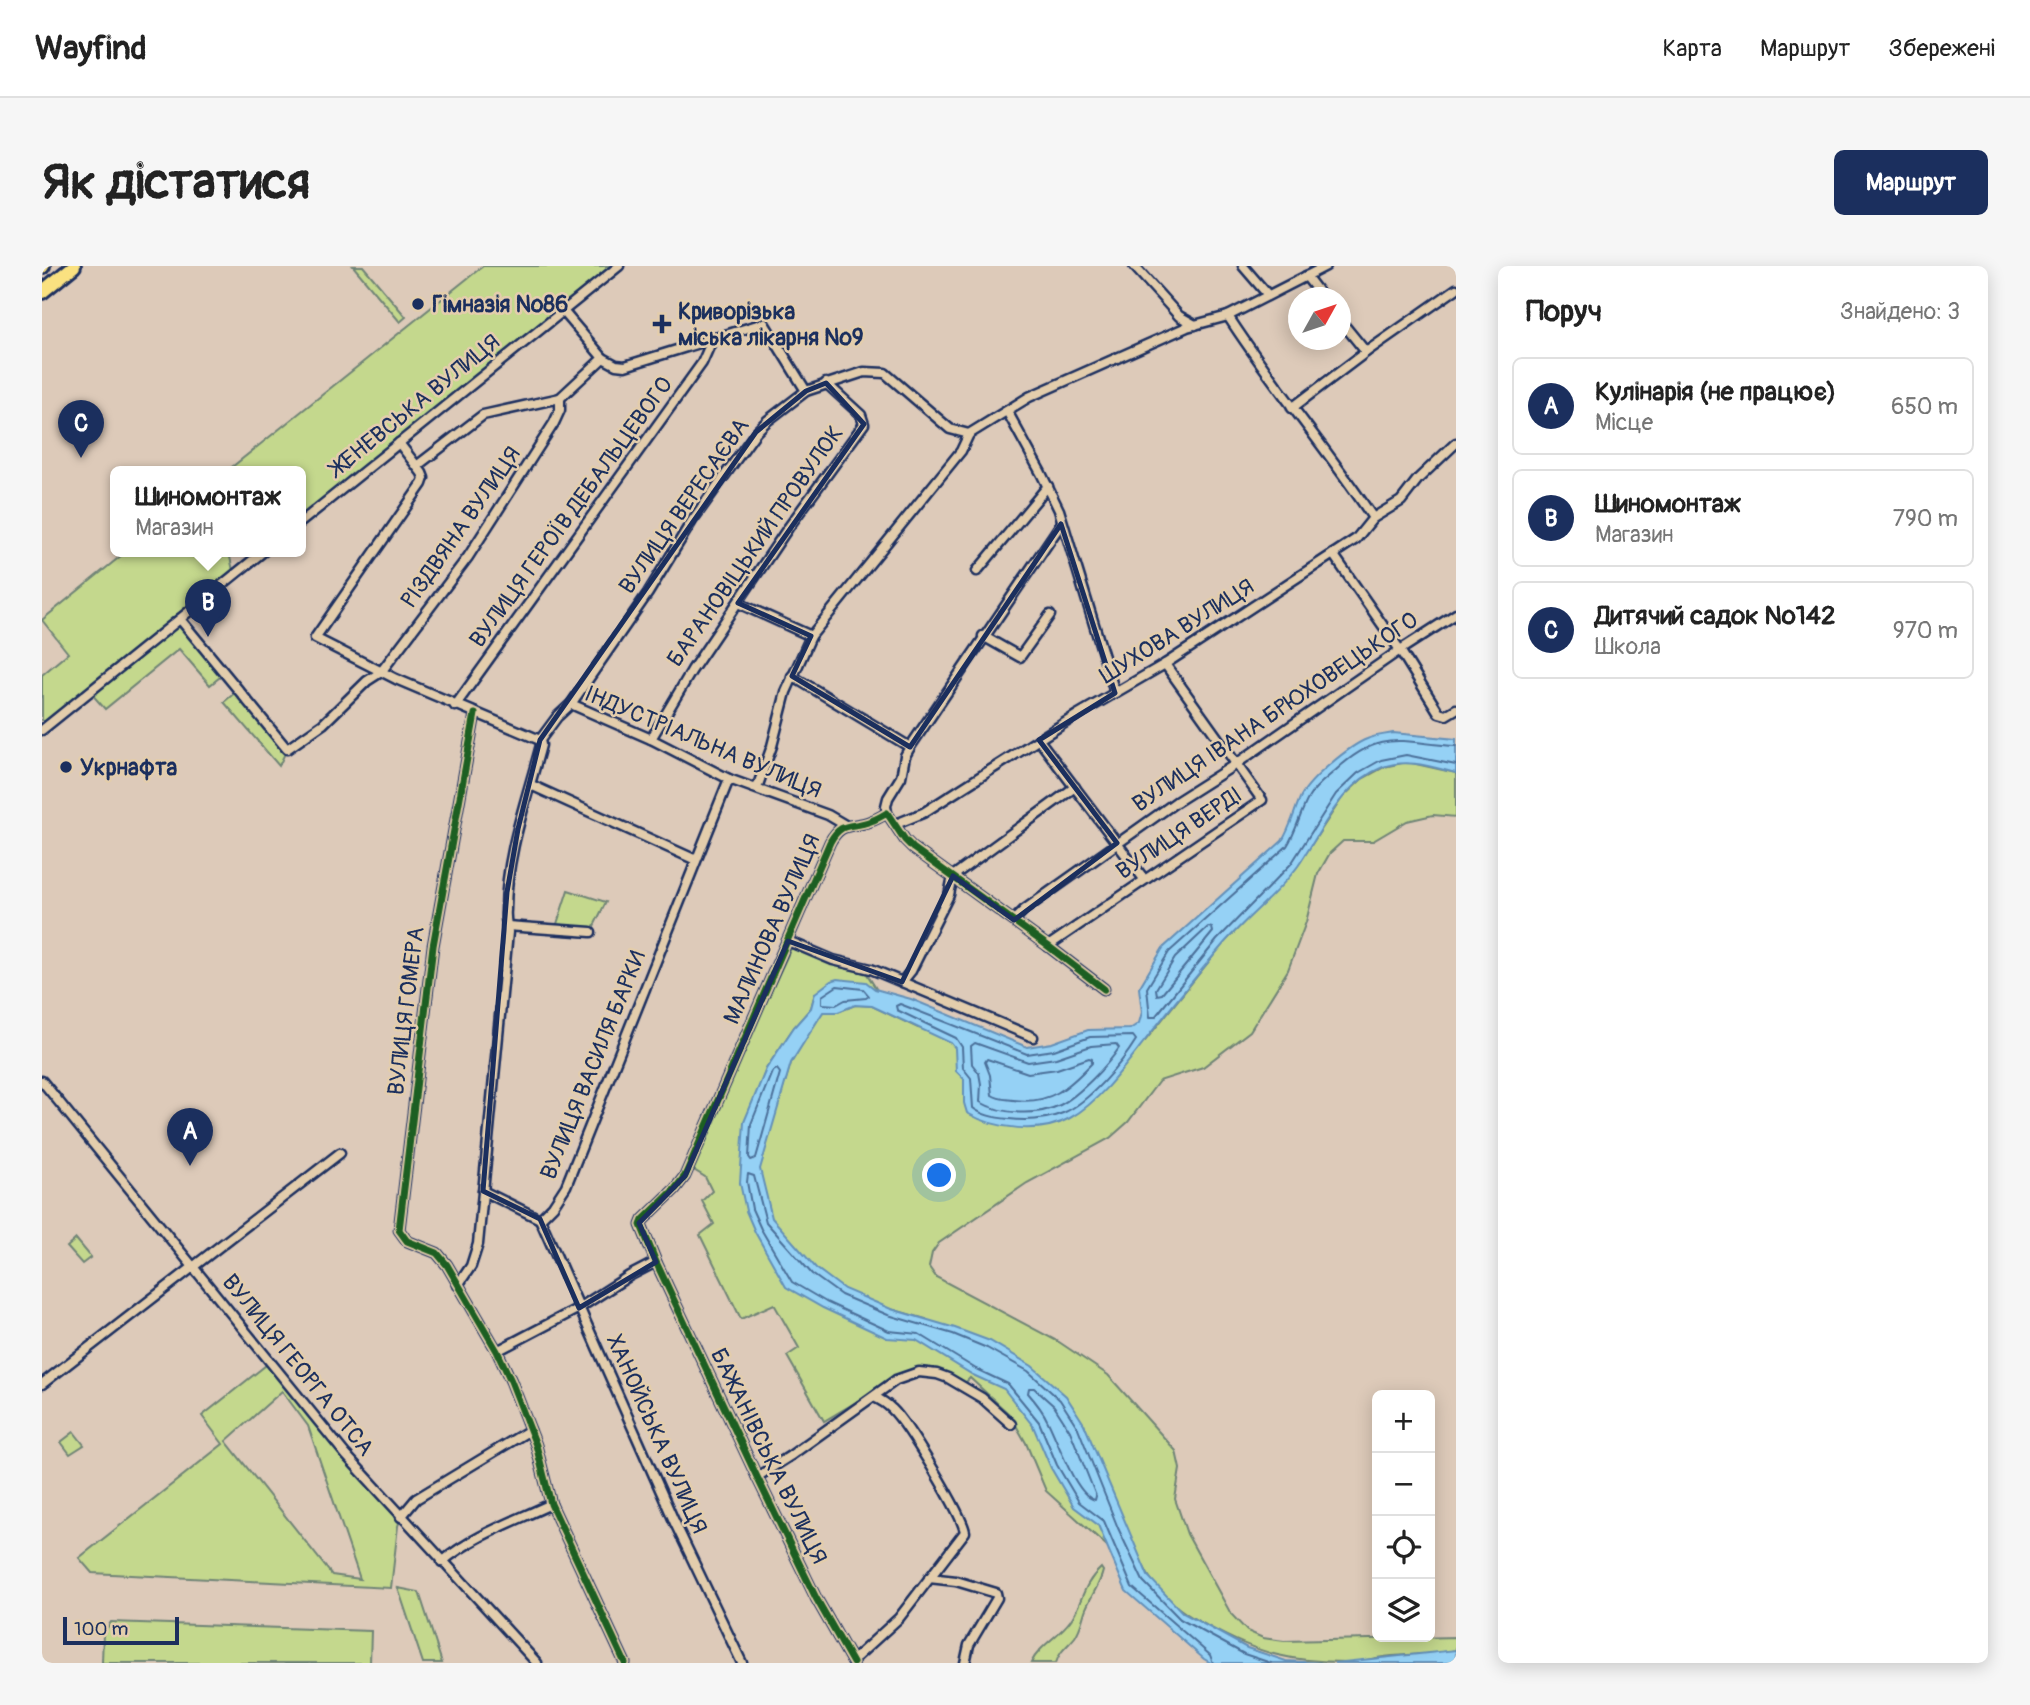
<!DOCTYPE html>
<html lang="uk">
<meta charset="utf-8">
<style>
body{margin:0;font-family:Pangolin,sans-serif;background:#f6f6f6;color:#222}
.controls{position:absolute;right:21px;bottom:21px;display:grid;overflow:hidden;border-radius:10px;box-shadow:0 4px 18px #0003}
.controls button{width:63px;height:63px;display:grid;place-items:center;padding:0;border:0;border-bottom:2px solid #e0e0e0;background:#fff;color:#222;font:35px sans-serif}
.compass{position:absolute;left:1246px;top:21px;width:63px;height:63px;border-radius:50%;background:#fff;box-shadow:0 4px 18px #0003;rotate:50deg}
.scale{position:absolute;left:21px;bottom:18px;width:116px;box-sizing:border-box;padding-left:7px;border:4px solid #1b2f5e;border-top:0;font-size:19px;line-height:24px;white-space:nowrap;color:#1b2f5e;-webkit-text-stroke:5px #e3cdac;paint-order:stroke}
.you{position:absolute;left:898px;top:910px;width:24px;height:24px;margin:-18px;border:5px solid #fff;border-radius:50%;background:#1a73e8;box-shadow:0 0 0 10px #1a73e833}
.badge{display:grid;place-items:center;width:46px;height:46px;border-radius:50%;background:#1b2f5e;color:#fff;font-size:23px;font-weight:700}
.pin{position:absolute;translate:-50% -58px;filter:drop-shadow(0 2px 4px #0008)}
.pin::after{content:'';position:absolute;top:37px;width:24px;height:21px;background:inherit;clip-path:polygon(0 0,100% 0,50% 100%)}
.popup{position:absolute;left:68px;top:200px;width:196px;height:91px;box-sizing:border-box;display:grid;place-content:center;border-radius:10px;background:#fff;filter:drop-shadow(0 2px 5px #0005);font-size:23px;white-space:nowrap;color:#767676}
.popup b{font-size:26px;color:#222}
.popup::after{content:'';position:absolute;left:50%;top:100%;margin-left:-14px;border:14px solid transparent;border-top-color:#fff}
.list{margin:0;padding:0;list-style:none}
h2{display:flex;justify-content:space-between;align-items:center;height:91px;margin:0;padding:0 28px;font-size:30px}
h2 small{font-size:23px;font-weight:400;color:#767676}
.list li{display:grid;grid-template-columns:46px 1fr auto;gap:21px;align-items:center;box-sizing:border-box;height:98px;margin:0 14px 14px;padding:0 14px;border:2px solid #e0e0e0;border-radius:10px}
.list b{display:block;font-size:26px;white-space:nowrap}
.list p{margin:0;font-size:23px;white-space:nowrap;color:#767676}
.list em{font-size:23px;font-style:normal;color:#767676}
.icon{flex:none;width:38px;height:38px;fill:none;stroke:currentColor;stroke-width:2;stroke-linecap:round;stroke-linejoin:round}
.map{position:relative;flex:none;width:1414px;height:1397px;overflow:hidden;border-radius:10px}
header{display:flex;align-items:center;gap:42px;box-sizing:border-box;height:98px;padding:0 35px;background:#fff;border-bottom:2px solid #e0e0e0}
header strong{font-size:33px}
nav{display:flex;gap:38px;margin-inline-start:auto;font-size:24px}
.intro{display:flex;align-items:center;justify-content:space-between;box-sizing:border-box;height:168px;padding:0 42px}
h1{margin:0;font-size:49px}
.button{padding:18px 32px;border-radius:10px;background:#1b2f5e;color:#fff;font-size:24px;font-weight:700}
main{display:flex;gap:42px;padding:0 42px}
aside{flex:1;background:#fff;border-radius:10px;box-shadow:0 4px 18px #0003}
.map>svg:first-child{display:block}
.green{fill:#c4d88d;stroke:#708476;stroke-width:2;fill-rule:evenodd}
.water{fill:#95d1f5;stroke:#6490b9;stroke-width:2}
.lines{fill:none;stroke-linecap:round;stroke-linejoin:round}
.shore{stroke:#4c709a;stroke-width:2}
.minor-casing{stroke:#1b2f5e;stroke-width:13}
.primary-casing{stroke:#1b2f5e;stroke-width:18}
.minor{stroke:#e3cdac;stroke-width:8}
.primary{stroke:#fae180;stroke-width:12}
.cycleway-casing{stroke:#e3cdac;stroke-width:11}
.cycleway{stroke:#1b5e20;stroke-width:7}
.marked{fill:none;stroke:#1b2f5e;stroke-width:5;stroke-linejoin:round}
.poi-dot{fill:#1b2f5e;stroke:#e3cdac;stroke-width:2.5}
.labels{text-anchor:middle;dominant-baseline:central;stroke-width:5;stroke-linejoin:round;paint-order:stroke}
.poi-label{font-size:23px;font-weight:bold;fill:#1b2f5e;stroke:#e3cdac;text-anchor:start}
.street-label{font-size:23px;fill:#1b2f5e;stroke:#e3cdac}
</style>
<header>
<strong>Wayfind</strong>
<nav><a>Карта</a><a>Маршрут</a><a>Збережені</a></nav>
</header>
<div class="intro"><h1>Як дістатися</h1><a class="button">Маршрут</a></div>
<main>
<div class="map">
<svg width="1414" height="1397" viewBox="0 0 1414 1397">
<rect width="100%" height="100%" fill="#ddcab9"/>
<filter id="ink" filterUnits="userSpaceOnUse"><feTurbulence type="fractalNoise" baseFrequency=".0143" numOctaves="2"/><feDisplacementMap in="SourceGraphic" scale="14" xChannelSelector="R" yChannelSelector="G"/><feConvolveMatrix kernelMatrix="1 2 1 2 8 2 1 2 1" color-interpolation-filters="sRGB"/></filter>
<g filter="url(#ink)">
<g class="green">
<polygon points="311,0 321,0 364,51 358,56"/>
<polygon points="441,0 577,0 259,256 259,205 185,205"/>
<polygon points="85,285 194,285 188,291 192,309 138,353 183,407 168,419 137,383 63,443 48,426 5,460 0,454 0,409 26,387 0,354"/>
<polygon points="196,424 245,483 237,500 182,436"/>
<path d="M1365 496 1414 507V551L1391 549 1365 555 1331 575H1301L1288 587 1276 608 1264 656 1246 704 1208 765 1161 801 1117 815 1086 856 1068 872 985 917 897 977 890 987 887 1001 894 1011 1017 1076 1066 1109 1134 1185 1138 1203 1133 1233 1145 1268 1189 1348 1205 1365 1221 1372 1242 1375 1414 1371V1384C1393 1389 1371 1388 1350 1390 1337 1391 1325 1394 1312 1396 1251 1397 1216 1388 1164 1359 1140 1347 1113 1326 1102 1301L1086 1299 1004 1225 984 1177 968 1149 928 1112 922 1118 887 1103 865 1106 782 1155 745 1090 757 1082 732 1038 699 1053 658 969 672 958 660 935 670 925 663 911 647 901 749 682 825 708 835 724 773 727 769 742 752 761 724 803 715 827 727 868 749 797 775 753 781 746 787 745 796 746 813 739 830 740 876 762 887 764 938 792 1103 775 1180 679 1254 602 1300 532 1320 513 1342 501ZM849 1043 884 1053V1054L845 1072 825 1061Z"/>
<polygon points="526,624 564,636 549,666 513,664"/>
<polygon points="34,973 49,991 40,998 25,981"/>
<path d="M228 1096 359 1251 356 1260 349 1322 50 1307 37 1292 181 1178 160 1150ZM240 1125 266 1160 318 1313 290 1309 184 1175Z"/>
<polygon points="32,1166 42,1179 28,1188 19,1176"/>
<path d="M1059 1302 1061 1305C1058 1319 1048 1331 1043 1345 1040 1354 1039 1362 1033 1371 1026 1380 1018 1384 1014 1397H989C998 1379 1016 1371 1028 1355 1041 1337 1039 1320 1059 1302Z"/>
<polygon points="356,1322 377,1326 400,1397 381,1397"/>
<polygon points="69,1356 329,1365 328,1397 60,1397 61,1368"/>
</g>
<g class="water">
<path d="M1351 467 1414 473V507C1390 501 1365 492 1341 501 1298 518 1281 564 1256 600 1234 630 1202 653 1179 681 1155 709 1131 739 1108 768 1086 796 1059 835 1028 852 998 869 953 863 925 847L922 837V813L914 805 913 782 909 777 830 740 813 739 796 746H781L749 797 718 903 730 952 774 1002 802 1023 849 1043 913 1062 948 1075 990 1100 1024 1130 1042 1158 1106 1310 1141 1347 1205 1382 1244 1395 1279 1397H1169L1162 1393 1084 1325 1056 1259 1032 1241 1009 1202 991 1160 962 1123 931 1109 874 1074 845 1072 781 1042 744 1021 713 966 704 945 698 917 702 856 724 803 752 761 769 742 773 727 789 715 795 713 824 716 833 723 869 733 985 781 1010 777 1046 764 1088 763 1097 757 1100 746 1097 722 1121 682 1240 575C1249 561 1252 545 1259 530 1268 513 1307 480 1325 473 1333 469 1343 469 1351 467Z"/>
<polygon points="1414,1384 1414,1397 1292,1397"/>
</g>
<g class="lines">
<g class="shore">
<path d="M1414 480C1360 477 1339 462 1294 504 1285 512 1273 520 1267 531 1258 546 1255 564 1245 580L1127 686 1105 722 1108 751H1113L1175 674 1249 598 1294 528 1316 507 1339 494 1364 489 1414 499"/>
<polygon points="1166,661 1170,662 1171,666 1120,728 1115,729 1114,723 1133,692"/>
<polygon points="795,720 821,723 827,730 824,732 803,734 794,739 780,738 780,730"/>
<path d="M858 738 985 788 1012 784 1048 771 1091 770 1094 774C1080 797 1046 837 1021 847 1004 854 985 855 967 853 954 852 941 850 931 842L929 812 921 802 920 781 914 772 855 744 854 740Z"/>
<path d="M933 777 986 796 1014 792 1049 780 1074 778 1077 782C1066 799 1036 830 1018 839 996 850 960 849 938 836L939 818 937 807 930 798 929 780Z"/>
<path d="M1047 792 1050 793V797C1026 822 1008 839 971 834 963 833 956 833 950 829L948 809 943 796 945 793 986 807 1015 803Z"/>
<polygon points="735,803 738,807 714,892 709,894 707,891 709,858 730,806"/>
<path d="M987 1122H992L1012 1140 1028 1165 1054 1230 1053 1234C1033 1230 1015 1172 1005 1154 1001 1145 993 1135 986 1127Z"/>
<polyline points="1171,1397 1168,1389 1090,1321 1062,1255 1037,1236 1015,1199 997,1156 966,1118 934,1103 877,1068 847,1065 784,1036 750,1016 719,963 710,943 705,916 706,908 712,910 724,956 770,1008 799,1029 846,1049 911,1068 945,1082 986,1105 1018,1134 1036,1162 1076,1262 1101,1315 1138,1353 1202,1388 1229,1397"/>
</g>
<g class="minor-casing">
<g id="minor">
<polyline points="1092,0 1137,50 1153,59"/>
<polyline points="1201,0 1226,29"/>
<polyline points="1264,10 1281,32"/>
<path d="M1186 50C1231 120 1285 182 1331 252"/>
<polyline points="1298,54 1324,86"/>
<polyline points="561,92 574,99 583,100 722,57 764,125"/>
<polyline points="1250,142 1324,86 1414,23"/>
<polyline points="965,145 999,207 1017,244 1073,427"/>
<polyline points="357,177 380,207 382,212 380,218 273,372 354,413 498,474"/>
<polyline points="376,199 441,149 518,132"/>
<polyline points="259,256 577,0"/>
<polyline points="1291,288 1358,384 1397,447 1404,449 1414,443"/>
<polyline points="935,305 1006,220"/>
<polyline points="696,337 769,370"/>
<polyline points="138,353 245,483 281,458 325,415 339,406 426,291 512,157 518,144 518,132 561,92 521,45"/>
<polyline points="941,370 978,391 1008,349"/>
<polyline points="750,410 868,481 863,490 859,511 846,532 844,540 845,547"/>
<polyline points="529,438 606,327 650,255 714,166 725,155 764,125 822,106 843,107 908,163 927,168"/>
<polyline points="413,440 660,97 671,72"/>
<polyline points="433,448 391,680 357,964 365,975 395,987 405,999 455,1085 469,1115 494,1179 509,1238 583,1397"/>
<polyline points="0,464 222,285"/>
<polyline points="609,473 650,404 746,262 822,158 819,149 784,117"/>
<polyline points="997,474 1102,613"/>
<polyline points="868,481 1019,258"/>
<polyline points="489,519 654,594"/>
<polyline points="715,522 730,480 744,426 769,370 919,185 927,168 987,131 1145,61 1186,50 1284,0"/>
<polyline points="854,558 881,547 1035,449 1123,398 1314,273 1331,252 1359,235 1376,213 1414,177"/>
<polyline points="972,654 982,644 1134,536 1194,498 1358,384 1414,348"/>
<polyline points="465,660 549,666"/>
<polyline points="746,675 791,694 829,703 991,771"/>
<polyline points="1006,680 1220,534 1123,398"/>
<polyline points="860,716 869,705 907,629 911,610 1033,521"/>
<polyline points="0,815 304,1189 495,1397"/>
<polyline points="441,925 498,953 511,940 524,920 687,513"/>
<polyline points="498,953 632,1255 700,1397"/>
<path d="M416 1019 429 1000 436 978 466 666C465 659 463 652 464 644 464 588 485 533 499 479L498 474 515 451 529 438 609 473 687 513 786 549 803 559"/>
<polyline points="455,1085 537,1042 587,1010 614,996"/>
<polyline points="0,1118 298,887"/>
<polyline points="715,1211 748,1190 854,1114 877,1106 895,1108 906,1112 940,1132 969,1158"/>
<polyline points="359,1251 374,1233 488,1164"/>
<path d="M400 1296C430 1270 473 1255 509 1238"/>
<polyline points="887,1312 914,1315 954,1327 955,1332 927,1379 923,1397"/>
<path d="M810 1395 857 1352 923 1266C920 1248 865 1157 850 1143 845 1138 839 1134 832 1131"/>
<path d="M811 1397 774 1332 715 1211 614 996 599 959 601 954 633 923 643 910 788 576C800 554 809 563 829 555 835 553 840 550 845 547L863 574 871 582 1006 680 1062 723"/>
</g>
</g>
<g class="primary-casing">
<g id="primary">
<polyline points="0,1 1,0"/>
<polyline points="0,26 32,0"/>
</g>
</g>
<use href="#minor" class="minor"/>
<use href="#primary" class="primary"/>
<g class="cycleway-casing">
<g id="cycleway">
<polyline points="433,448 391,680 357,964 365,975 395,987 405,999 455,1085 469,1115 494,1179 509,1238 583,1397"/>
<path d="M811 1397 774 1332 715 1211 614 996 599 959 601 954 633 923 643 910 788 576C800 554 809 563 829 555 835 553 840 550 845 547L863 574 871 582 1006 680 1062 723"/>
</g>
</g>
<use href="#cycleway" class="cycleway"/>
</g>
</g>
<path class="marked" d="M784 117 822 158 696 337 769 370 750 410 868 481 1019 258 1073 427 997 474 1075 577 972 654 911 610 860 716 746 675 643 910 597 957 614 996 537 1042 498 953 441 925 465 626 476 563 498 474 714 166 764 125Z"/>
<g class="poi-dot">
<circle cx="376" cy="38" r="7"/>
<path d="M616.5 47.5h7v7h7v7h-7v7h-7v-7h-7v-7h7z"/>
<circle cx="24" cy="501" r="7"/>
</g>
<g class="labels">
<g class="poi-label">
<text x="390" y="38">Гімназія №86</text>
<text x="636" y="45">Криворізька<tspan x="636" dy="26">міська лікарня №9</tspan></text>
<text x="38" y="501">Укрнафта</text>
</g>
<g class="street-label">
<text transform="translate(373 139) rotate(-39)">ЖЕНЕВСЬКА ВУЛИЦЯ</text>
<text transform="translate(642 240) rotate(-55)">ВУЛИЦЯ ВЕРЕСАЄВА</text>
<text transform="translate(529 246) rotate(-54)">ВУЛИЦЯ ГЕРОЇВ ДЕБАЛЬЦЕВОГО</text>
<text transform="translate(419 261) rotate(-55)">РІЗДВЯНА ВУЛИЦЯ</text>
<text transform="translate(713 280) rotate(-55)">БАРАНОВІЦЬКИЙ ПРОВУЛОК</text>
<text transform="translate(1135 365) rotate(-32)">ШУХОВА ВУЛИЦЯ</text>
<text transform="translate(1233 446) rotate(-34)">ВУЛИЦЯ ІВАНА БРЮХОВЕЦЬКОГО</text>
<text transform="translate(661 476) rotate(23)">ІНДУСТРІАЛЬНА ВУЛИЦЯ</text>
<text transform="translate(1137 567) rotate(-34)">ВУЛИЦЯ ВЕРДІ</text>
<text transform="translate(730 663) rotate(-66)">МАЛИНОВА ВУЛИЦЯ</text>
<text transform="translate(364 745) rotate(-83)">ВУЛИЦЯ ГОМЕРА</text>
<text transform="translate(551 799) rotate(-68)">ВУЛИЦЯ ВАСИЛЯ БАРКИ</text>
<text transform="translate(256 1099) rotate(51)">ВУЛИЦЯ ГЕОРГА ОТСА</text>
<text transform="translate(615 1168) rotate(66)">ХАНОЙСЬКА ВУЛИЦЯ</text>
<text transform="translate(727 1190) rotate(64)">БАЖАНІВСЬКА ВУЛИЦЯ</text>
</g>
</g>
</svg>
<div class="controls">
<button>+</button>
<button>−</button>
<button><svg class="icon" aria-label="locate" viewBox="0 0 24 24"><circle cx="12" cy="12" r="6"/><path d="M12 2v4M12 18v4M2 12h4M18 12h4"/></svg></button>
<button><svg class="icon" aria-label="layers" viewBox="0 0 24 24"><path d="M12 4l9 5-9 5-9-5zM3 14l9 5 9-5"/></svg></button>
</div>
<svg class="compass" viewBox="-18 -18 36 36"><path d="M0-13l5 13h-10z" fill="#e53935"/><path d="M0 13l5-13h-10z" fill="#767676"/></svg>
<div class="scale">100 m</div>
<div class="you"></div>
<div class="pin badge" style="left:148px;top:900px">A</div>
<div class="pin badge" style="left:166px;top:371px">B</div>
<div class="popup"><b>Шиномонтаж</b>Магазин</div>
<div class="pin badge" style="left:39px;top:192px">C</div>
</div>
<aside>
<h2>Поруч<small>Знайдено: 3</small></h2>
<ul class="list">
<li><span class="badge">A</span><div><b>Кулінарія (не працює)</b><p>Місце</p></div><em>650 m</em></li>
<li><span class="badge">B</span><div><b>Шиномонтаж</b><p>Магазин</p></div><em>790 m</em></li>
<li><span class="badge">C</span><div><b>Дитячий садок №142</b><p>Школа</p></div><em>970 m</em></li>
</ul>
</aside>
</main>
